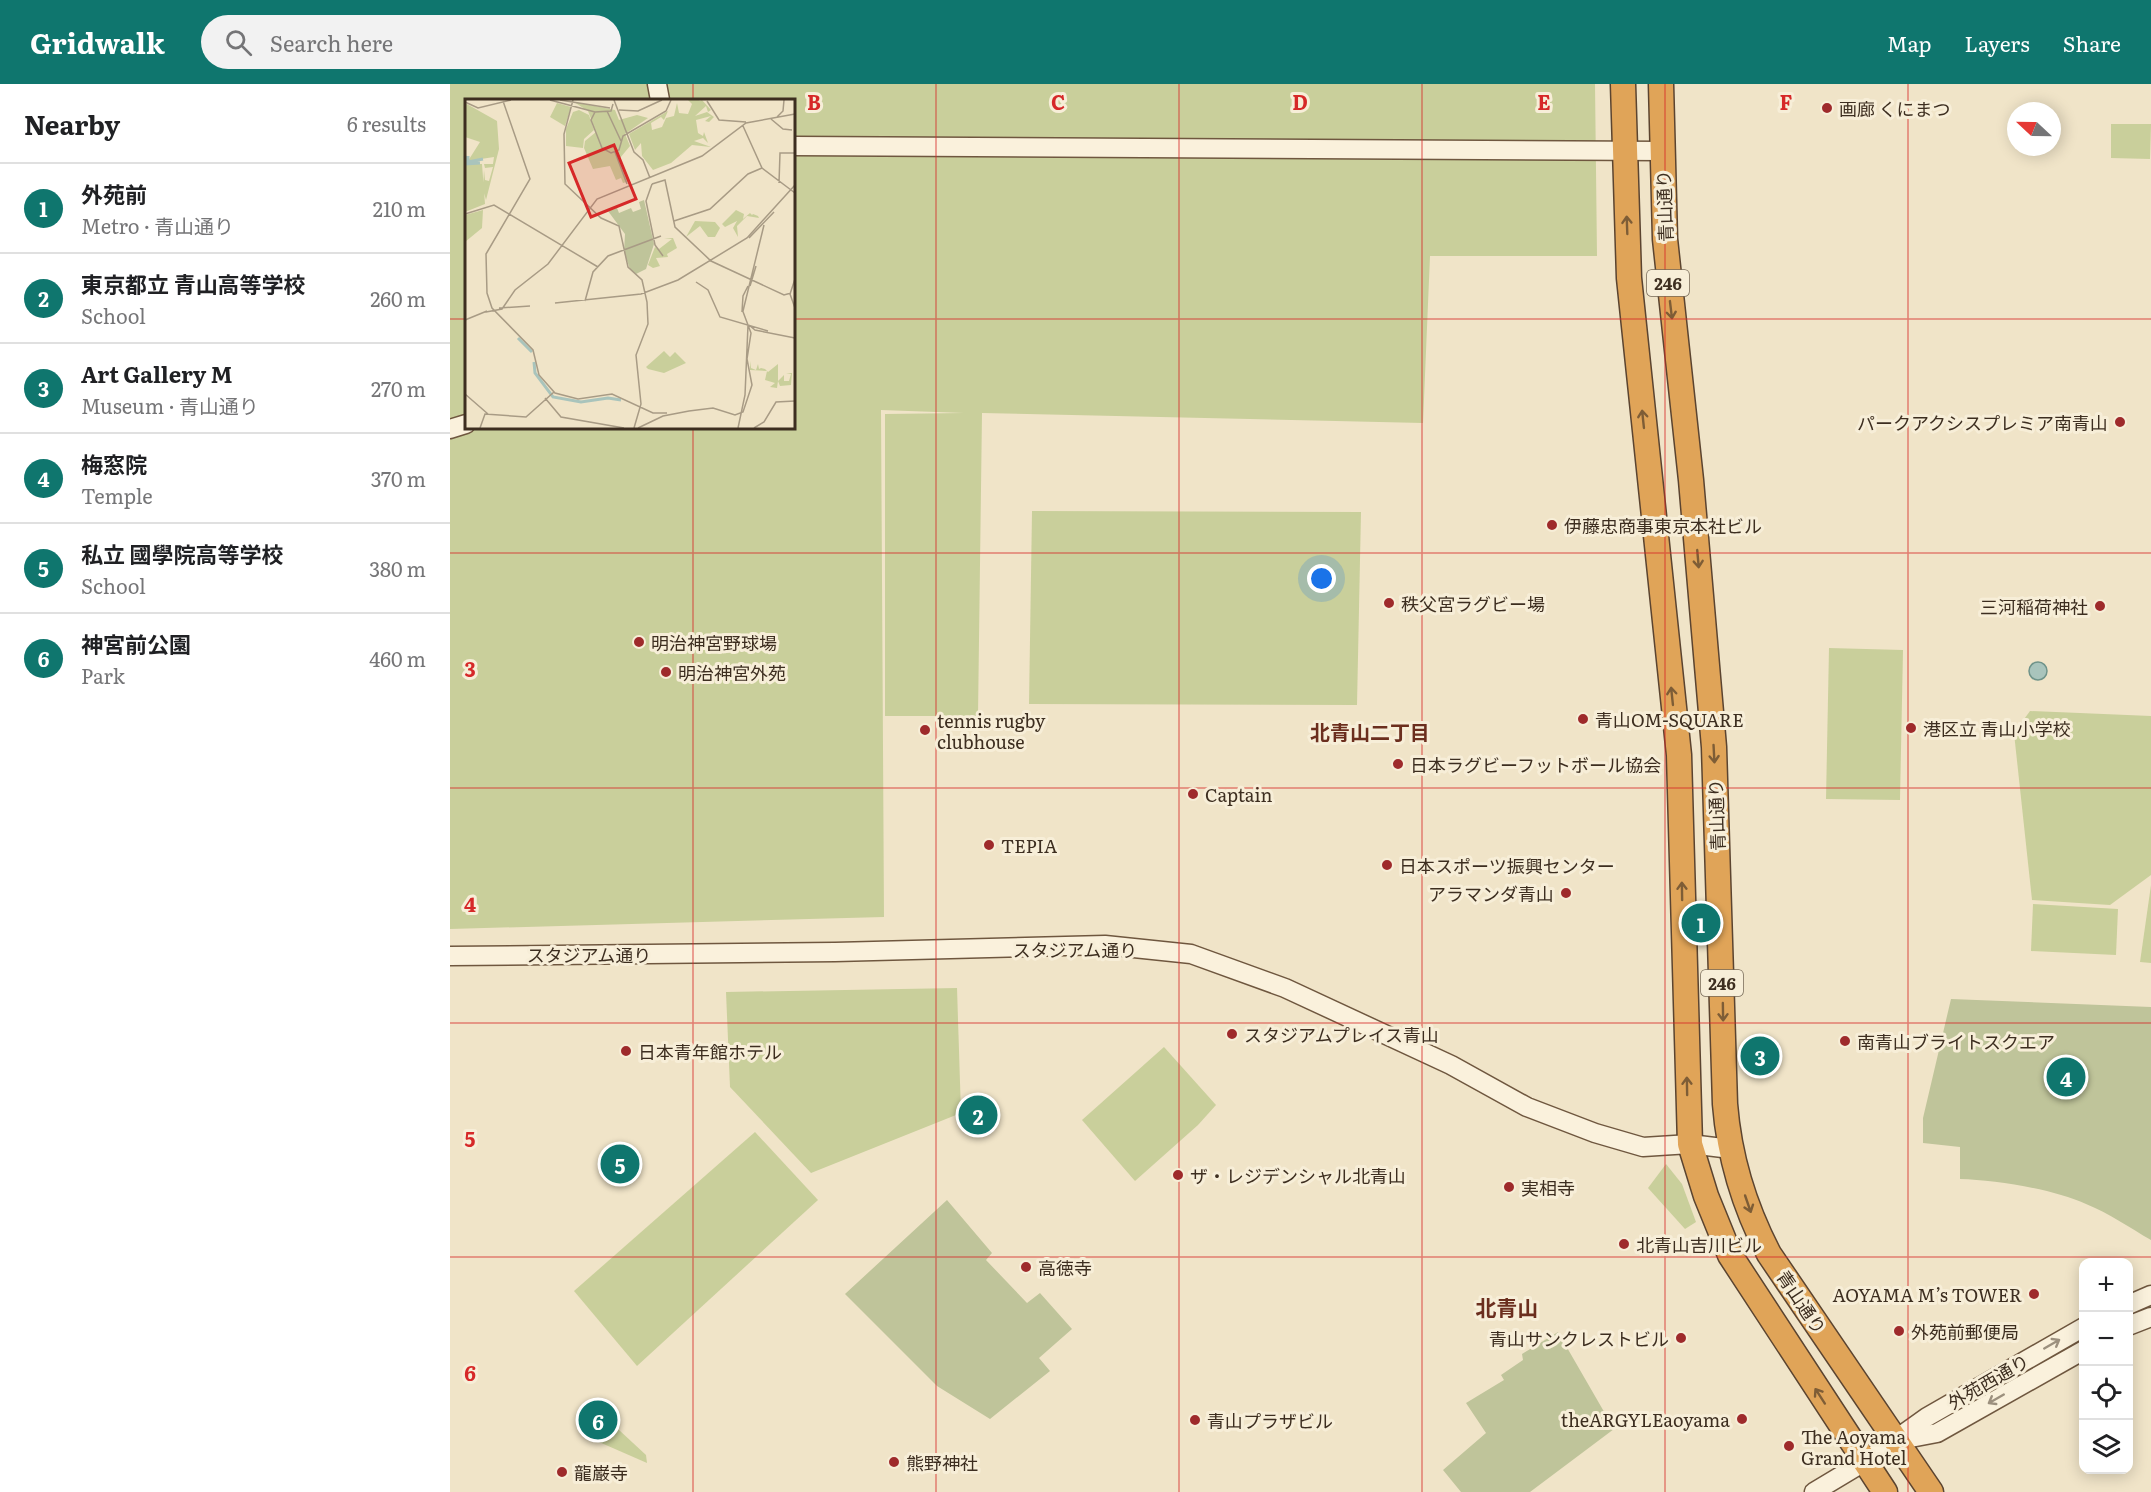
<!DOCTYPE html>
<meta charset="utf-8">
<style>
body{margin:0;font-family:Literata,"Noto Sans JP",serif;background:#f2f2f2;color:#202124}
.controls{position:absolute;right:18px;bottom:18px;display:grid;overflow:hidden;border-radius:12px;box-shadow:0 3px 15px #0003}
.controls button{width:54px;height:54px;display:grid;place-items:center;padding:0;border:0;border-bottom:2px solid #e0e0e0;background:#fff;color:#202124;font:30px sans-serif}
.compass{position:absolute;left:1557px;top:18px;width:54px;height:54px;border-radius:50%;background:#fff;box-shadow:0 3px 15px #0003;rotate:292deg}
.you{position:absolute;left:872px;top:495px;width:21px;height:21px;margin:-15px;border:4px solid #fff;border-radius:50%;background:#1a73e8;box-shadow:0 0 0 9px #1a73e833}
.badge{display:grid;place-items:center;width:39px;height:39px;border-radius:50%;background:#0f766e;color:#fff;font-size:20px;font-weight:700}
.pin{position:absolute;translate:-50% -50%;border:3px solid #fff;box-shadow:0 2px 6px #0006}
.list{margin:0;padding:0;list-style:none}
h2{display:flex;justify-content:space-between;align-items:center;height:78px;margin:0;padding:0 24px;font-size:26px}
h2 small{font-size:20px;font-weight:400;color:#757577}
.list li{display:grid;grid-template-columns:39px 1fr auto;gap:18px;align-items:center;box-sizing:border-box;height:90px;padding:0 24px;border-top:2px solid #e0e0e0}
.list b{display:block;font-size:22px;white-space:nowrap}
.list p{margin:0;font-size:20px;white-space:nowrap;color:#757577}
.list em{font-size:20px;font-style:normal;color:#757577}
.icon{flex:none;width:33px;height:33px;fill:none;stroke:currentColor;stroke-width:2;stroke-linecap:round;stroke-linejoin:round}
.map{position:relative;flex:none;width:1701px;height:1408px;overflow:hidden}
header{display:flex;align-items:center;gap:36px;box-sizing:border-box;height:84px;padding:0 30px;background:#0f766e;color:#fff}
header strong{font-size:28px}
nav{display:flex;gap:33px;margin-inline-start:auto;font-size:21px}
.search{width:420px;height:54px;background:#f2f2f2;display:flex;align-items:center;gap:15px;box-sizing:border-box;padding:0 21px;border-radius:33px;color:#757577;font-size:22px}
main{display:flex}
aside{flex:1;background:#fff}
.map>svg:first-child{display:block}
.green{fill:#c9cf9b;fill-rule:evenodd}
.cemetery{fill:#bfc49a}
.water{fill:#a9c4bc;stroke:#6f938a;stroke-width:1.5}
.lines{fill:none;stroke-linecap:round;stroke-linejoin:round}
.secondary-casing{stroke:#6f573f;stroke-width:21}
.highway-casing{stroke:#5b4430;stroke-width:27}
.secondary{stroke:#faf1dc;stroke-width:18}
.highway{stroke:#e0a458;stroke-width:24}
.oneway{stroke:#7e5d36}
.oneway2{stroke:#9c907e}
.grid{fill:none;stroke:#d62828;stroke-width:1.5;stroke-opacity:0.55}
.poi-dot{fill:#9e2a2b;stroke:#f7eed8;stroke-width:2}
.labels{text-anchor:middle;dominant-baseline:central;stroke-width:6;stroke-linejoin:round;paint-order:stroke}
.shield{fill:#f7eed8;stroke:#756857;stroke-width:1.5}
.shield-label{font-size:16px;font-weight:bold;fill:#3d2e20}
.poi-label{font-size:18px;fill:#3d2e20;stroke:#f7eed8;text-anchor:start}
.street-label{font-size:18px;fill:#3d2e20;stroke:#f7eed8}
.neighbourhood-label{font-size:20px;font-weight:bold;fill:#6b2e1e;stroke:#f7eed8}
.quarter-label{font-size:21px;font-weight:bold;fill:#6b2e1e;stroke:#f7eed8}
.inset-river{fill:none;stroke:#a9c4bc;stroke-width:3}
.inset-road{fill:none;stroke:#a89b85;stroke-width:1.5}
.view{fill:#d62828;fill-opacity:0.15;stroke:#d62828;stroke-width:3}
.inset-edge{fill:none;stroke:#3d2e20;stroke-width:3}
.grid-label{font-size:20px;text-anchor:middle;font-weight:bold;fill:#d62828;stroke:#f7eed8;stroke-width:6;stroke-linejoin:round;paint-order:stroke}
</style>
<header>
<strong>Gridwalk</strong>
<div class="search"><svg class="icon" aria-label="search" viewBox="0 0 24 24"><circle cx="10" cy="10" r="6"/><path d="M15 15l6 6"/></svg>Search here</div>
<nav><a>Map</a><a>Layers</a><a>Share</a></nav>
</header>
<main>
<aside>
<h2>Nearby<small>6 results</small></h2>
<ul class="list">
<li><span class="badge">1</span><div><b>外苑前</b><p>Metro · 青山通り</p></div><em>210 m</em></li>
<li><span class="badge">2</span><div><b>東京都立 青山高等学校</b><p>School</p></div><em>260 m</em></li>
<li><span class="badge">3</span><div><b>Art Gallery M</b><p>Museum · 青山通り</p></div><em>270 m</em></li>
<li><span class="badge">4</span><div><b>梅窓院</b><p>Temple</p></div><em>370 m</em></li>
<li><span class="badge">5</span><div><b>私立 國學院高等学校</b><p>School</p></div><em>380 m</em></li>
<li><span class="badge">6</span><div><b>神宮前公園</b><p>Park</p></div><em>460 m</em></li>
</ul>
</aside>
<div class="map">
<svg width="1701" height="1408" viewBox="0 0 1701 1408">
<rect width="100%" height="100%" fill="#f0e4c8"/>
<g class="green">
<path d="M0 0H1145L1147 172H980L973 339 532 329 528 632H435V330L514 329 431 326 434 833 0 845ZM16 16H344V344H16Z"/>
<polygon points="1661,40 1701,40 1700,75 1661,74"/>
<polygon points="582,427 911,428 907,621 579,620"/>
<polygon points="1379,564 1453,566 1450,716 1376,715"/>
<polygon points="1580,627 1701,632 1701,791 1660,821 1582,816 1564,649"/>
<polygon points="1701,801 1701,879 1690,878"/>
<polygon points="1583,820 1668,825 1666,871 1581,867"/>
<polygon points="507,904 511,1029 361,1089 280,1003 276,908"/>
<polygon points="714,963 766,1021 748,1041 685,1097 632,1036"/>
<polygon points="305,1048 368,1116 187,1282 124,1207"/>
<polygon points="1216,1080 1232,1100 1246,1138 1235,1145 1198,1104"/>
<polygon points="142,1321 196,1371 197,1379 133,1351"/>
</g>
<g class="cemetery">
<path d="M1501 915 1701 923V1156C1680 1144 1659 1129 1636 1120 1603 1105 1546 1096 1510 1095V1063L1473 1059V1034Z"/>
<polygon points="497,1116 542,1169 536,1176 577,1219 590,1209 622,1245 589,1274 600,1287 540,1335 487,1302 395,1210"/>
<polygon points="1108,1248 1164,1345 1080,1408 1011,1408 993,1386 1036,1349 1016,1319 1054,1296 1051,1291 1073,1276 1072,1270"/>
</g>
<circle class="water" cx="1588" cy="587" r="9"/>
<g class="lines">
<g class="secondary-casing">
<g id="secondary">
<polyline points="207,0 210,16"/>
<polyline points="344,62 1212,67"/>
<polyline points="0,345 16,340"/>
<polyline points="0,872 385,868 655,861 741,870 835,904 1001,981 1077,1023 1145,1049 1193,1063 1240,1060 1281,1065"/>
<polyline points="1678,1221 1701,1211"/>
<polyline points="1678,1242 1701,1233"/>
<polyline points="1450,1356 1487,1349 1634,1266"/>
<polyline points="1364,1408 1414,1378 1477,1333 1634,1243"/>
</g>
</g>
<g class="highway-casing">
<g id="highway">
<polyline points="1173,0 1179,194 1229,671 1240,1060 1256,1112 1280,1171 1435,1408"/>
<path d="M1211 0 1215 155 1241 396 1264 663 1275 1020C1279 1071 1295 1124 1319 1170L1481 1408"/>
</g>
</g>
<use href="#secondary" class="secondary"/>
<use href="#highway" class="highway"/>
</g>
<defs><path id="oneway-shaft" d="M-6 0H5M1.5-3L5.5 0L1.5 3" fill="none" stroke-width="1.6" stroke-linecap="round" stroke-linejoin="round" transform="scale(1.5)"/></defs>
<g class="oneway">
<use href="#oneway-shaft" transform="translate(1177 141) rotate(-92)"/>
<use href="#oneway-shaft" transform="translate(1221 226) rotate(83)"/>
<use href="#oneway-shaft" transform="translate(1193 335) rotate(-96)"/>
<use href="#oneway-shaft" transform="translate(1248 475) rotate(85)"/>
<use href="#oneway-shaft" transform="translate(1222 612) rotate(-96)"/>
<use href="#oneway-shaft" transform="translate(1264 670) rotate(87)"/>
<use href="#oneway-shaft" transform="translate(1232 807) rotate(-91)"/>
<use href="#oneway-shaft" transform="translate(1273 928) rotate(89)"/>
<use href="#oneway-shaft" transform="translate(1237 1002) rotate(-91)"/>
<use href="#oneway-shaft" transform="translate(1298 1120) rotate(71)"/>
<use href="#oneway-shaft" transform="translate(1370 1312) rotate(-123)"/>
</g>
<g class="oneway2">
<use href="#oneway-shaft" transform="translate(1602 1260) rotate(-30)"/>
<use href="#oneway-shaft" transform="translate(1546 1315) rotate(150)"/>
</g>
<path class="grid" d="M243 0V16M486 0V1408M729 0V1408M972 0V1408M1215 0V1408M1458 0V1408M0 235H16M344 235H1701M243 344V1408M0 469H1701M0 704H1701M0 939H1701M0 1173H1701"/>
<g class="poi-dot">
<circle cx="1377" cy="24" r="6"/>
<circle cx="1670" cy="338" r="6"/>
<circle cx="1102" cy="441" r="6"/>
<circle cx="939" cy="519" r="6"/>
<circle cx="1650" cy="522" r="6"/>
<circle cx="189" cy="558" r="6"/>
<circle cx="216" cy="588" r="6"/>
<circle cx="1133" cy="635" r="6"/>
<circle cx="1461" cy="644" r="6"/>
<circle cx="475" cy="646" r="6"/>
<circle cx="948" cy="680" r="6"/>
<circle cx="743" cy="710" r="6"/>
<circle cx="539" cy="761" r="6"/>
<circle cx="937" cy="781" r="6"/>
<circle cx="1116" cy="809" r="6"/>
<circle cx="782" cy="950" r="6"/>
<circle cx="1395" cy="957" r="6"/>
<circle cx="176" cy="967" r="6"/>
<circle cx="728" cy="1091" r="6"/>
<circle cx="1059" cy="1103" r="6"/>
<circle cx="1174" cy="1160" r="6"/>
<circle cx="576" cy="1183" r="6"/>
<circle cx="1584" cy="1210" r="6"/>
<circle cx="1449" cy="1247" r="6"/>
<circle cx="1231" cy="1254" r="6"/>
<circle cx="1292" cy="1335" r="6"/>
<circle cx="745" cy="1336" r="6"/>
<circle cx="1339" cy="1362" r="6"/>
<circle cx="444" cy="1378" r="6"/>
<circle cx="112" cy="1388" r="6"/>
</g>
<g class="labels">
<g class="shield">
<rect x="1197" y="186" width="42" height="26" rx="4.5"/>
<rect x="1251" y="886" width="42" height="26" rx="4.5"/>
</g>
<g class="shield-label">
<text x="1218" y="199">246</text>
<text x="1272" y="899">246</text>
</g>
<g class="poi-label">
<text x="1389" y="24">画廊 くにまつ</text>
<text x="1658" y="338" text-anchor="end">パークアクシスプレミア南青山</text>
<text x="1114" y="441">伊藤忠商事東京本社ビル</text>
<text x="951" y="519">秩父宮ラグビー場</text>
<text x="1638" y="522" text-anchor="end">三河稲荷神社</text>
<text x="201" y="558">明治神宮野球場</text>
<text x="228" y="588">明治神宮外苑</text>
<text x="1145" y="635">青山OM-SQUARE</text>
<text x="487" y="636">tennis rugby<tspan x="487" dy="21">clubhouse</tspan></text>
<text x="1473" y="644">港区立 青山小学校</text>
<text x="960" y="680">日本ラグビーフットボール協会</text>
<text x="755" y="710">Captain</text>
<text x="551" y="761">TEPIA</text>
<text x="949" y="781">日本スポーツ振興センター</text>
<text x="1104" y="809" text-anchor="end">アラマンダ青山</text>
<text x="794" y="950">スタジアムプレイス青山</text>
<text x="1407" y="957">南青山ブライトスクエア</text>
<text x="188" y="967">日本青年館ホテル</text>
<text x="740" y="1091">ザ・レジデンシャル北青山</text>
<text x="1071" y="1103">実相寺</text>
<text x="1186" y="1160">北青山吉川ビル</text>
<text x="588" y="1183">高徳寺</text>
<text x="1572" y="1210" text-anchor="end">AOYAMA M’s TOWER</text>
<text x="1461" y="1247">外苑前郵便局</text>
<text x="1219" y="1254" text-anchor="end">青山サンクレストビル</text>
<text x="1280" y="1335" text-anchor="end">theARGYLEaoyama</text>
<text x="757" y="1336">青山プラザビル</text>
<text x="1351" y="1352">The Aoyama<tspan x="1351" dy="21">Grand Hotel</tspan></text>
<text x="456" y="1378">熊野神社</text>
<text x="124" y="1388">龍巌寺</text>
</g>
<g class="street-label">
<text transform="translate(1214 122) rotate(-92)">青山通り</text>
<text transform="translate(1266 731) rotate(-92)">青山通り</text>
<text x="625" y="865">スタジアム通り</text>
<text x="139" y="870">スタジアム通り</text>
<text transform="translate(1352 1218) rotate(56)">青山通り</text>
<text transform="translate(1538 1297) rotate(-30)">外苑西通り</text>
</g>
<g class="neighbourhood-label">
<text x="920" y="647">北青山二丁目</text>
</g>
<g class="quarter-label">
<text x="1057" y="1222">北青山</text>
</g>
</g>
<g transform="translate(15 15)">
<rect width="330" height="330" fill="#f0e4c8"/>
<path d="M223 1H235L234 2 237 1 246 11 243 13 241 7 230 17 242 13 249 18 244 23 240 22 246 17 231 21 233 34 238 37 239 33 243 44 238 39 229 42 246 48 227 46 206 64 188 71 177 57 176 44 170 51 164 35 203 12 199 21 196 18 186 24 187 31 197 28 201 19 209 17 212 4 214 14 223 15 227 5ZM109 3 150 11 154 21 172 16 183 19 160 35 165 47 155 59 165 82 158 84 156 79 151 81 145 67 128 70 119 49 120 42 131 33 123 12ZM0 4 32 22 34 50 21 101 18 90 19 71 20 81 24 82 28 68 20 69 19 65H28L29 58 3 62 15 43 0 38ZM92 4 106 8 100 27 85 18ZM114 11 124 16 129 31 119 40 118 49 101 47V30L108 13ZM0 58 2 65H17L20 105 0 113ZM18 111 17 129 0 143V116ZM271 111 279 115 278 120 285 114 287 116 288 115 293 117 294 119 282 117 272 127 273 138 268 129 272 122 260 128 257 125ZM230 122 250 123 255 129 250 138H243L235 127 221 138ZM199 139H208L212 149 202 155 203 158 191 159 195 167 188 169 183 166 190 148 194 150 207 140ZM199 252 205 258 210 253 221 264 199 274 183 270 181 268ZM285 262 286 269 291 271 293 265 294 270 296 269 300 270 303 273 313 265V282L319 276V282H324L326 275 321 274H327L326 286 315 287 313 282 312 289 305 288 310 284 300 281 302 272 285 271Z" fill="#c9cf9b"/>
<path d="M179 101 189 145 181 170 171 175 165 170 159 153 160 135 143 112 152 109 154 114 166 109 168 113 176 110 174 103Z" fill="#bfc49a"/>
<path class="inset-river" d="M0 57 1 65 15 64M3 57V63L18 60M53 239 67 253M69 263 70 274 88 298 116 303 143 299 156 301"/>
<path class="inset-road" d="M85 1 130 13M95 1 145 9M108 1 99 35 100 85 136 119 154 127 163 168 177 181 182 203 183 225 171 256 176 305 169 329M149 1 169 53 178 61 185 79M38 2 65 80 21 155 22 194 27 209 68 251 74 276 90 294 113 300 147 295 188 314H202M242 2 254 21 281 23M0 3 13 9 46 1M148 5 146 12 130 13 126 21 137 49 146 54 154 51 158 37 201 12 206 1M154 11 173 12 197 1M142 12 156 42M312 18 318 12 319 1M306 20 318 30 327 31M278 27 297 69 330 94M150 53 162 85M314 84 315 54H330M187 85 200 81 210 128 246 162 319 196 326 194M187 85 181 102 190 146 198 157M0 115 29 106 133 168M209 122 245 110 283 75 297 69M284 139 309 113M330 180 325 195 330 209M231 183 243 191 255 218 303 232M285 187 291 167M120 202 128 173 143 157 196 137M90 204 176 195 213 181 282 139 330 86M34 209 65 207M278 212 299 126M21 213 37 210 50 191 83 165 132 100 237 57 281 24 330 15M277 213 278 197 283 187M0 221 22 212M284 226 290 231 330 239M0 295 23 315M80 299 96 318 159 329M15 329 20 315 61 318 89 293M173 329 198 317 224 312 248 309 270 316 278 313 287 286 282 260 286 234 277 210M273 329 280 296 283 226M289 329 299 323 311 303 330 302"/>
<path class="view" d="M149 46 171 100 126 118 104 64Z"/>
<rect width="330" height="330" class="inset-edge"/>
</g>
<g class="grid-label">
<text x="364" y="26">B</text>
<text x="608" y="26">C</text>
<text x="850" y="26">D</text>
<text x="1094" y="26">E</text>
<text x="1336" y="26">F</text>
<text x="20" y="593">3</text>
<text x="20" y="828">4</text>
<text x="20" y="1063">5</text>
<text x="20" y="1297">6</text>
</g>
</svg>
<div class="controls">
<button>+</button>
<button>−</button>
<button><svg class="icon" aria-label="locate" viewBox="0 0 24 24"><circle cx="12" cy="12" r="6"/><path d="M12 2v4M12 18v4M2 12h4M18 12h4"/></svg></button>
<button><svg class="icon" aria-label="layers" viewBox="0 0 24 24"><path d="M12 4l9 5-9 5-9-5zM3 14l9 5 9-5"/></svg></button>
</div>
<svg class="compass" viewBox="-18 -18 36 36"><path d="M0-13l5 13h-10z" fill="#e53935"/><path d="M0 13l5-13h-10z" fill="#757577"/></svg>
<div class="you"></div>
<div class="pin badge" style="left:1251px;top:839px">1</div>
<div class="pin badge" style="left:528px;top:1031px">2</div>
<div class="pin badge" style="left:1310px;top:972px">3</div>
<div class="pin badge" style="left:1616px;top:993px">4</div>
<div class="pin badge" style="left:170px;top:1080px">5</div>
<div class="pin badge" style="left:148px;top:1336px">6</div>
</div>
</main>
